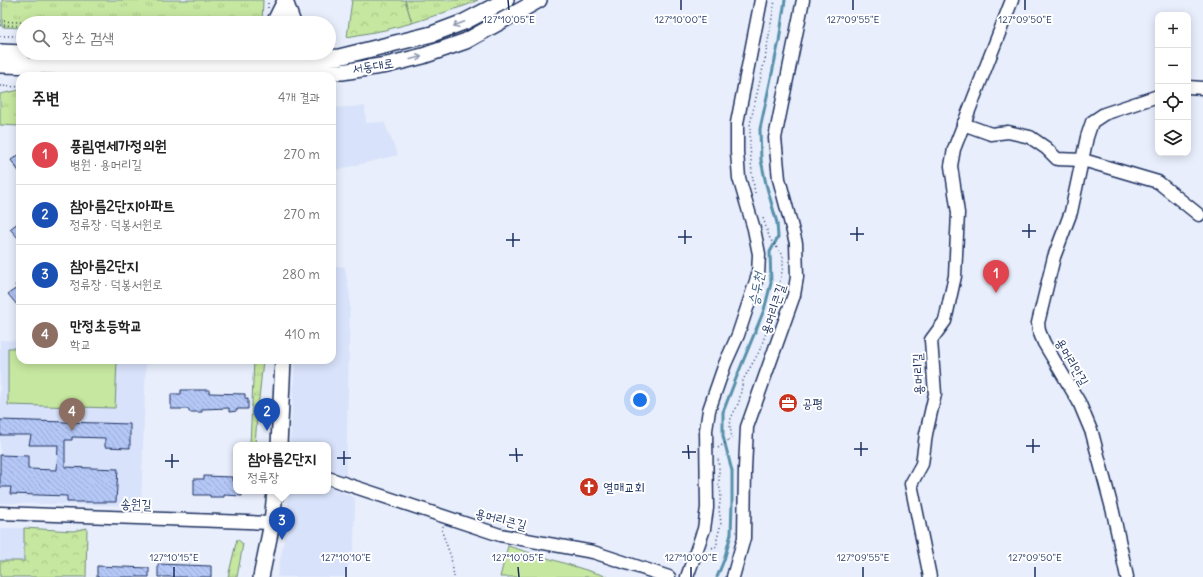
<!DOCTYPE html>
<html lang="ko">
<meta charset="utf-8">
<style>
body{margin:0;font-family:Delius,"Poor Story",sans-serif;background:#f6f6f6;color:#222}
.controls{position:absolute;right:12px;top:12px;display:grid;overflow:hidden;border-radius:8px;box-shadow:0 2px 10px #0003}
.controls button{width:36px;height:36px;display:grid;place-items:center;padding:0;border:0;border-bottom:1px solid #e0e0e0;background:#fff;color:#222;font:20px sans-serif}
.you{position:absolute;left:640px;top:400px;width:14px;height:14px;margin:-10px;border:3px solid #fff;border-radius:50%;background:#1a73e8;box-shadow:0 0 0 6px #1a73e833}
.badge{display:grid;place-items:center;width:26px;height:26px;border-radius:50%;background:#db2777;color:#fff;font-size:13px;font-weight:700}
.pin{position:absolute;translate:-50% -33px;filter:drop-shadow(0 1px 2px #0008)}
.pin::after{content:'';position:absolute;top:21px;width:14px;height:12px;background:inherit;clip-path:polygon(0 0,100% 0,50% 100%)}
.popup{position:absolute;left:233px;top:442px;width:98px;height:52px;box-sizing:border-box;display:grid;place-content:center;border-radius:8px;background:#fff;filter:drop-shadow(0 1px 3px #0005);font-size:13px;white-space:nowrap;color:#767676}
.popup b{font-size:15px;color:#222}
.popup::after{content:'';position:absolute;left:50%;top:100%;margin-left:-8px;border:8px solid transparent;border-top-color:#fff}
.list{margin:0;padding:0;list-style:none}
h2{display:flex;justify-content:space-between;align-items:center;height:52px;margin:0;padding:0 16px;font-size:17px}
h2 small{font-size:13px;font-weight:400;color:#767676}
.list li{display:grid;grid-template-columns:26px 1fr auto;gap:12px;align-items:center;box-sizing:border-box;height:60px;padding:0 16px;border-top:1px solid #e0e0e0}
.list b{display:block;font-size:15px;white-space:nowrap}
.list p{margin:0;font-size:13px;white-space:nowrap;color:#767676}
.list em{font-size:13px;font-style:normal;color:#767676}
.icon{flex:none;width:22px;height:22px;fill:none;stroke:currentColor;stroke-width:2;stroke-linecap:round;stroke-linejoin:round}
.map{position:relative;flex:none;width:1203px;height:577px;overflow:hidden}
.search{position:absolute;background:#fff;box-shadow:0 2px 10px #0003;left:16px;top:16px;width:320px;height:44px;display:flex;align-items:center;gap:10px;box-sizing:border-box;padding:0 14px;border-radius:22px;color:#767676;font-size:15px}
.panel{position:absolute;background:#fff;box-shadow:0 2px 10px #0003;left:16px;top:72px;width:320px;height:292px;border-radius:12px}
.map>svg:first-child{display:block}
.built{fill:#d8e2fa}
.grass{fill:url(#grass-tufts);stroke:#708b7e}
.park{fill:url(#park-crowns);stroke:#708b7e}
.garden{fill:#c6e79f;stroke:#708b7e}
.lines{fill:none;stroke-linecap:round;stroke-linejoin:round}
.stream{stroke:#5890aa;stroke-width:3}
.building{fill:url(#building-back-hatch);stroke:#1b2f5e}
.minor-casing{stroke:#1b2f5e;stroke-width:15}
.major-casing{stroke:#1b2f5e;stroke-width:18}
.path{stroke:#1b2f5e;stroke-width:1.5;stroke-dasharray:1 3;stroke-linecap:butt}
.minor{stroke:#fff;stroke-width:12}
.major{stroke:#fff;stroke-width:15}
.oneway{stroke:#8d97ae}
.ticks{fill:none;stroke:#1b2f5e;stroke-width:1.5}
.labels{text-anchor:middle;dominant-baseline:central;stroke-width:4;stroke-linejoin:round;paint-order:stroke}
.street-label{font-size:13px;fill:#1b2f5e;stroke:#fff}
.poi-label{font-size:13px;fill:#1b2f5e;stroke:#fff;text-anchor:start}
.water-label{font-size:14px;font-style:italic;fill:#3a6084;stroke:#fff}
.ticks-label{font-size:10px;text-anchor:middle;fill:#1b2f5e;stroke:#fff;stroke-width:4;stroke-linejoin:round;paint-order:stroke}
</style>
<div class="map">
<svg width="1203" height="577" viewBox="0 0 1203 577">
<defs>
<pattern id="grass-tufts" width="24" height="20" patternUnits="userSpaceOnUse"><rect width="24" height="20" fill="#c6e79f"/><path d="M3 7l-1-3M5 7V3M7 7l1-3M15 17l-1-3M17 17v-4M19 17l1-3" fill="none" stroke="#aac68b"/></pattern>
<pattern id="park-crowns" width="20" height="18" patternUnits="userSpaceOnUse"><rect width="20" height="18" fill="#c6e79f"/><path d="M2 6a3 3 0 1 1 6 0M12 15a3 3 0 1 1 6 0" fill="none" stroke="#aac68b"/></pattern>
<pattern id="building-back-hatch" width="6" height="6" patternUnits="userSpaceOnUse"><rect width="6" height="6" fill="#b4c7f6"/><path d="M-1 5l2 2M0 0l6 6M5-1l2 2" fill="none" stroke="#9aabd5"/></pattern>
</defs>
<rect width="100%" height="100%" fill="#e8eefc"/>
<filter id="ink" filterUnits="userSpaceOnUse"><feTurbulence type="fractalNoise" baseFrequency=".025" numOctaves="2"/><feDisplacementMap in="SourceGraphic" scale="8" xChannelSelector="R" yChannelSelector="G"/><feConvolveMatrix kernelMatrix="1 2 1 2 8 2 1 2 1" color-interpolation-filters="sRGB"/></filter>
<g filter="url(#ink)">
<g class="built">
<polygon points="365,106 366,123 384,122 398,155 332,171 332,108"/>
<polygon points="332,238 335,238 335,266 345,267 350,297 346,476 328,469 328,445 290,445 295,360 332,360"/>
<polygon points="0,340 20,341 20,360 146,360 141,506 0,503"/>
<polygon points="328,486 355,498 354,547 344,577 277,577 285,535 289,491 328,491"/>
<rect x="0" y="528" width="24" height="33"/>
</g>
<g class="grass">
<polygon points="2,0 263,0 262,23 23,23 23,28 2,27"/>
<polygon points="405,0 478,0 467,5 412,23"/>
<polygon points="20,90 20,126 0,125 0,94"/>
<polygon points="254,360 263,360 257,418 255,445 250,445"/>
<polygon points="237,539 243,544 237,577 228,577"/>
</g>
<g class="park">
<polygon points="352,0 405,0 412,23 385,30 347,37"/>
<polygon points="24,528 73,531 87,528 86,577 0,577 0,561 24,561"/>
</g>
<g class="garden">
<polygon points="8,348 20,348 20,360 117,360 115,408 8,405"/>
<polygon points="508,546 609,577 500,577"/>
</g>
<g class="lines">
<polyline class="stream" points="717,577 724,560 731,534 732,503 732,471 723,436 723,412 737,376 764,310 771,283 770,252 778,237 777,223 766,184 761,160 760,129 779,41 785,0"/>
</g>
<g class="building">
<polygon points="20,154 20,173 11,160"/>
<polygon points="20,218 20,240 10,229 19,222 17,220"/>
<polygon points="20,282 20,304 18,306 8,294 17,288 15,285"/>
<polygon points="181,390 209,390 209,393 245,394 245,398 248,399 248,409 237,409 237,411 229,412 229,408 202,409 202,412 189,412 189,409 171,409 171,394 181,394"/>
<polygon points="0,420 130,424 130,448 105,447 105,438 72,437 72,440 65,440 65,467 118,469 116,502 67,502 67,496 10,494 11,487 0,487 0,455 28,456 28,469 57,470 58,445 29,445 31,435 0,435"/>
<polygon points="204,476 232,477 232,481 236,481 236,491 242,491 242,496 224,495 224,497 210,497 210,495 194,495 194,479 204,479"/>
<polygon points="158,564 211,566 211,577 158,577"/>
<polygon points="97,566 149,568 149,577 97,577"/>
</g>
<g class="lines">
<g class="minor-casing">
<g id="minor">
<polyline points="1188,87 1203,88"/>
<polyline points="963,124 991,134 1008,132 1030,137 1046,148 1057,159 1083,160 1158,182 1199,215"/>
<polyline points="328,478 500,535 593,552 669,577"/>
<polyline points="0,513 272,523"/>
<polyline points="687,577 704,529 707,508 706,430 709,410 725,364 738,335 758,275 759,254 754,229 739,178 737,152 737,123 761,0"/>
<polyline points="733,577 744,538 745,469 747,427 794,295 797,277 796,243 779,179 775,138 803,0"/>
<polyline points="930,577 911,484 922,464 926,434 935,394 931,340 945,321 955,276 958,213 951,166 954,149 1012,0"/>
<polyline points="1127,577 1113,512 1092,433 1079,402 1044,343 1039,331 1038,323 1054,257 1071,212 1087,137 1092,122 1104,114 1158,96"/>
</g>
</g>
<g class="major-casing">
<g id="major">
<polyline points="285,1 293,23"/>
<polyline points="274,23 285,1"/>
<polyline points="0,52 23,53"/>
<polyline points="36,53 229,58 299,59 339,57 432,34 464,22 506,0"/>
<polyline points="0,65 283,72 342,72 387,65 423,56 466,41 539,0"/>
<polyline points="279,445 283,360"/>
<polyline points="261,577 272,523 275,491"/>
</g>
</g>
<g class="path">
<polyline points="268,8 268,0"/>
<polyline points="0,21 35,23"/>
<polyline points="0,25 23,26"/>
<polyline points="0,36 23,36"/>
<polyline points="0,86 20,87"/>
<polyline points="755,193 752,174 750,146 750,124 765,59 775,0"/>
<polyline points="718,448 732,438 730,427 731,418 739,402 743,380 759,352 775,309 783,266 783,255 770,239 763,218"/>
<polyline points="443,526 442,532 451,557 454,577"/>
<polyline points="708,547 715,548 717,545 717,539 721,523 719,509 721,494 719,484 719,467 718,459"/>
</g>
<use href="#minor" class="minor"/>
<use href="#major" class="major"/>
</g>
<defs><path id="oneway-shaft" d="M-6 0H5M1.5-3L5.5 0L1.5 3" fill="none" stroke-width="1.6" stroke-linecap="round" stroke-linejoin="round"/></defs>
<g class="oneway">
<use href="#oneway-shaft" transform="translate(459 24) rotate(159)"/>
<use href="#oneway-shaft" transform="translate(416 58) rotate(-14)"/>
</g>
</g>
<path class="ticks" d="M508 0 509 10M681 0V10M853 0V10M1025 0V10M1029 224V238M857 227V241M685 230V244M1022 231H1036M513 233V247M850 234H864M678 237H692M506 240H520M1033 439V453M861 442V456M688 445 689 459M1026 446H1040M516 448 517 462M854 449H868M344 451V465M682 452H696M172 454V468M509 455H523M337 458H351M165 461H179M174 567V577M346 567V577M518 567 519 577M691 567V577M863 567V577M1035 567V577"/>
<defs>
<g id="office-disc" transform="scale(1)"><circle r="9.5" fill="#c8321e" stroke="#fff"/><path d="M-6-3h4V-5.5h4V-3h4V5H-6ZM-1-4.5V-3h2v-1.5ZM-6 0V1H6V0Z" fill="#fff"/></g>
<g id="church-disc" transform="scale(1)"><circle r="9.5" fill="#c8321e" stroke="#fff"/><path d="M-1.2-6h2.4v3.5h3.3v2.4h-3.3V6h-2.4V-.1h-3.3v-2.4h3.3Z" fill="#fff"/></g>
</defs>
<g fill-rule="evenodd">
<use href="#office-disc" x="788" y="403"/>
<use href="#church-disc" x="589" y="487"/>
</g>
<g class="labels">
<g class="street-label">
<text transform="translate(373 66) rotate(-9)">서동대로</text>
<text transform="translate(773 309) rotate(-72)">용머리큰길</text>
<text transform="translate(1072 362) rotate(60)">용머리안길</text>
<text transform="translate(918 374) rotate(-92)">용머리길</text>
<text transform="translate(136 504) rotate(2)">송원길</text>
<text transform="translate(501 519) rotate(14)">용머리큰길</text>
</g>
<g class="poi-label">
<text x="802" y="403">공평</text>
<text x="603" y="487">열매교회</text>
</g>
<g class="water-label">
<text transform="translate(756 289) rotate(-80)">승두천</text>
</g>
</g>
<g class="ticks-label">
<text x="509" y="23">127°10'05"E</text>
<text x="681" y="23">127°10'00"E</text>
<text x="853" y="23">127°09'55"E</text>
<text x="1025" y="23">127°09'50"E</text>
<text x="174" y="561">127°10'15"E</text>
<text x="346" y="561">127°10'10"E</text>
<text x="518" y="561">127°10'05"E</text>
<text x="691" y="561">127°10'00"E</text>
<text x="863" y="561">127°09'55"E</text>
<text x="1035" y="561">127°09'50"E</text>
</g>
</svg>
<div class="controls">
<button>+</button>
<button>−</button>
<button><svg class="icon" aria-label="locate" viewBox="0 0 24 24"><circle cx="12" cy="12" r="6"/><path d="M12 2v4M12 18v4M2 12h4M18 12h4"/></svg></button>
<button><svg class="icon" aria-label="layers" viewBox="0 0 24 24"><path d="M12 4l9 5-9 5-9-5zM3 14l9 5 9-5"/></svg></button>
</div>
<div class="you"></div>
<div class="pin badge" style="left:996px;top:293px;background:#e0444e">1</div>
<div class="pin badge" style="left:267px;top:431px;background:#1a4fb4">2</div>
<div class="pin badge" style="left:282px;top:540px;background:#1a4fb4">3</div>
<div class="popup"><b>참아름2단지</b>정류장</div>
<div class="pin badge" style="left:72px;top:431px;background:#8d6e63">4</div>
<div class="search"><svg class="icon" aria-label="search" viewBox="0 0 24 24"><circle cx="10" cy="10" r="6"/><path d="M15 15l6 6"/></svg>장소 검색</div>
<section class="panel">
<h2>주변<small>4개 결과</small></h2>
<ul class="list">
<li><span class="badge" style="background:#e0444e">1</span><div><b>풍림연세가정의원</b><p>병원 · 용머리길</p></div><em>270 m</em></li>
<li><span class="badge" style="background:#1a4fb4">2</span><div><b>참아름2단지아파트</b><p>정류장 · 덕봉서원로</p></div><em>270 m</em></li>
<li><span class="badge" style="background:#1a4fb4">3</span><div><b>참아름2단지</b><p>정류장 · 덕봉서원로</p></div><em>280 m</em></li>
<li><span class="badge" style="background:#8d6e63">4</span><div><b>만정초등학교</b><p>학교</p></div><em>410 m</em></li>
</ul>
</section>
</div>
